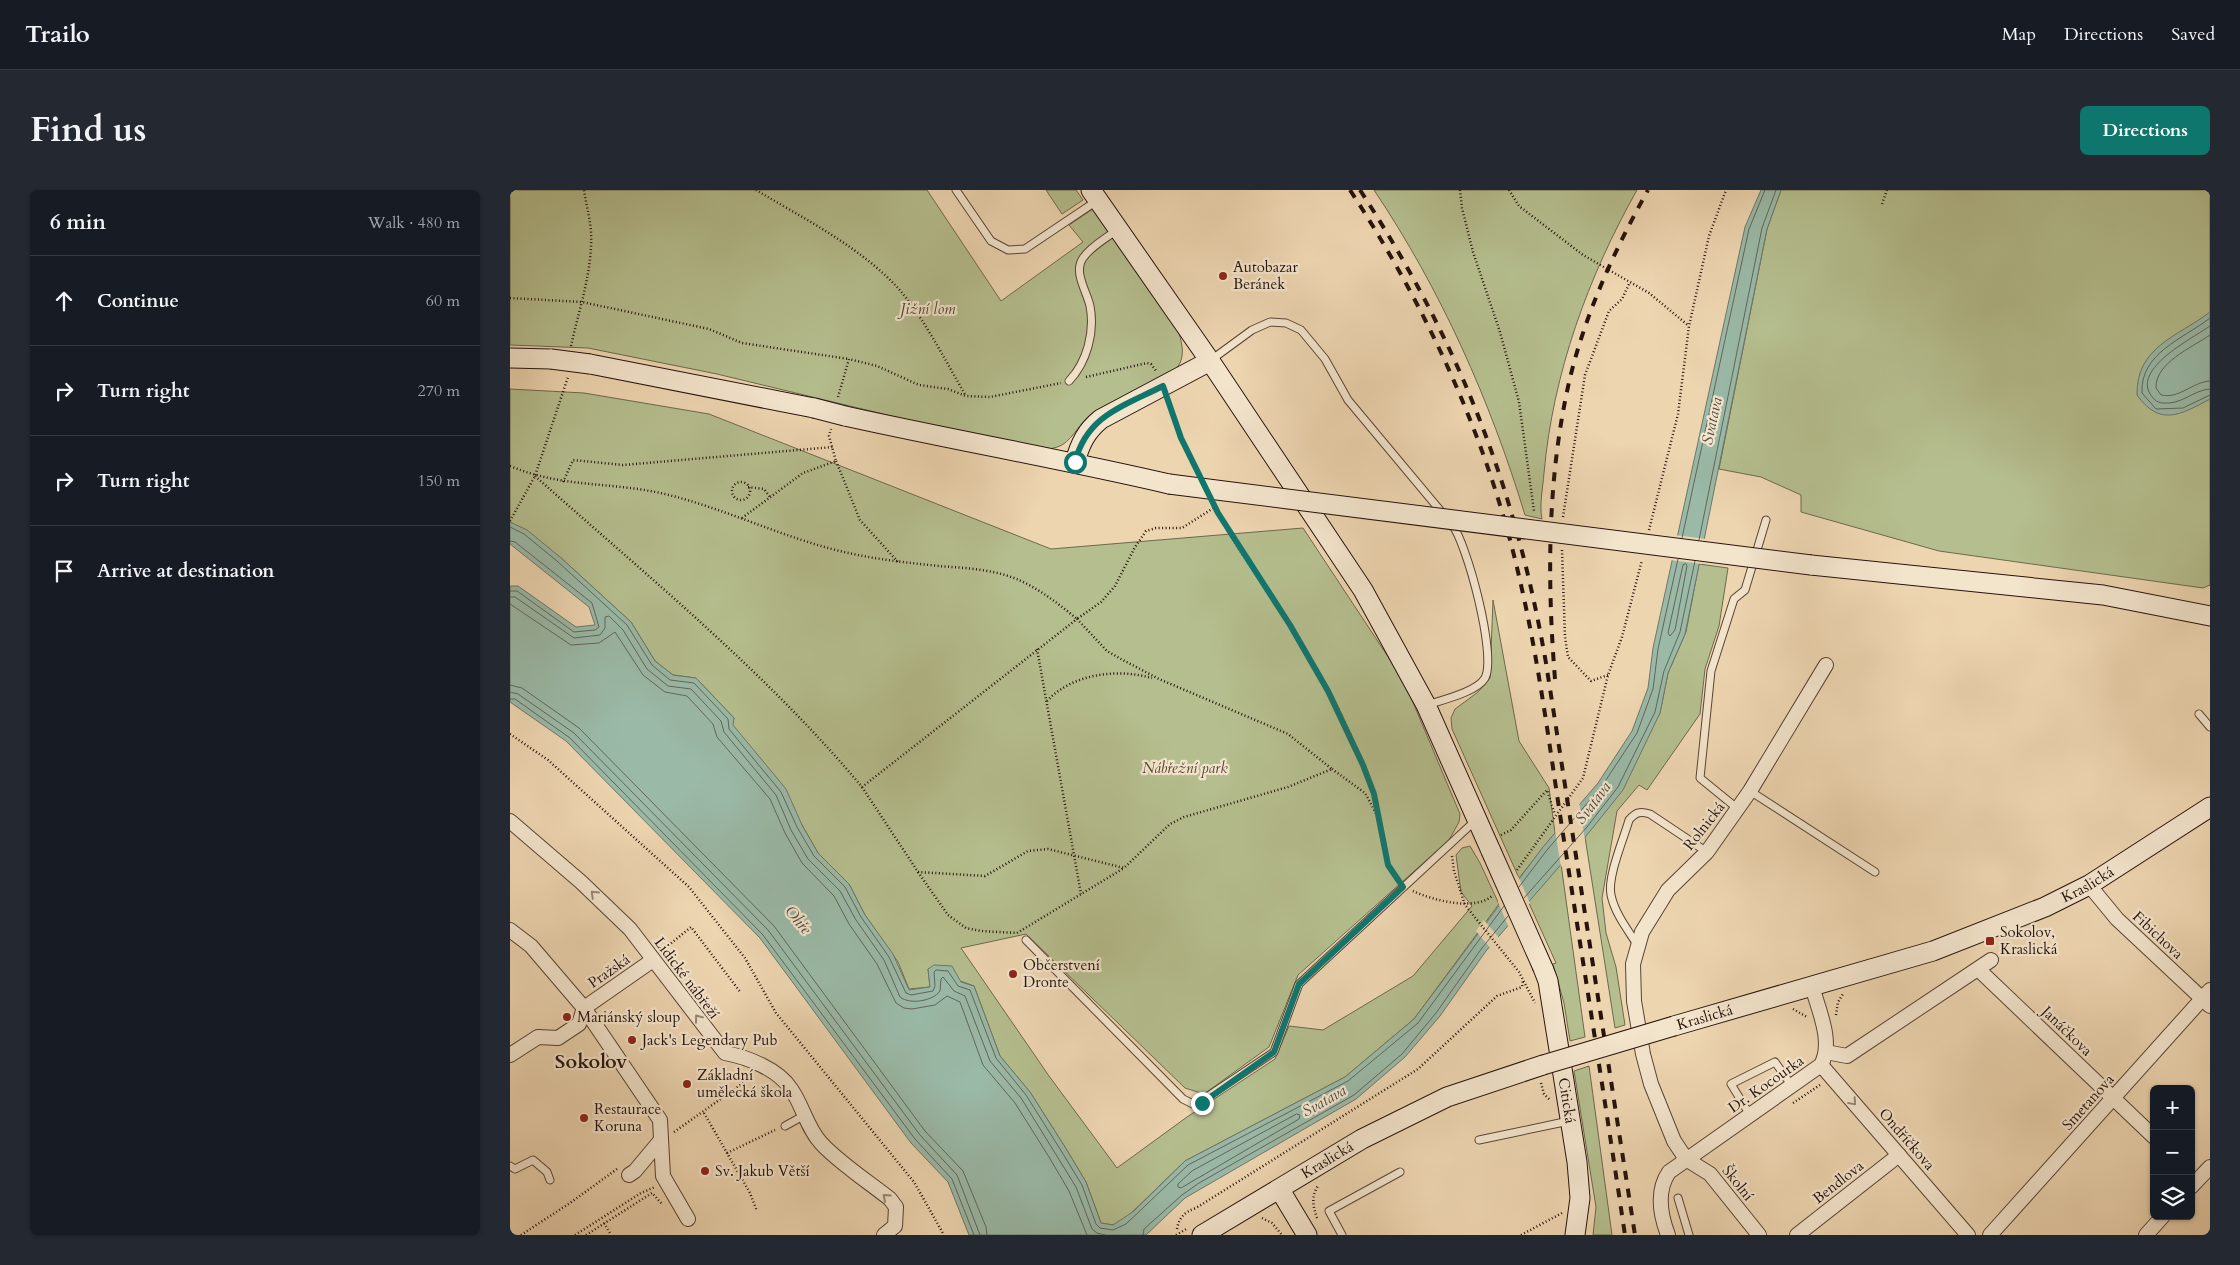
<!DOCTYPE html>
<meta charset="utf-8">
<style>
body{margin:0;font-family:Cardo,serif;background:#242831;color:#f1f3f6}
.controls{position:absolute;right:15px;bottom:15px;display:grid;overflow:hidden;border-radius:8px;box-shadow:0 1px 4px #0004}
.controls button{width:45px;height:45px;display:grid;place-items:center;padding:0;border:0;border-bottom:1px solid #363941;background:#171b24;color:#f1f3f6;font:25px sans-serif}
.stop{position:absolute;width:15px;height:15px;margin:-11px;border:4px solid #0f766e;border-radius:50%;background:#fff}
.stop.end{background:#0f766e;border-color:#fff;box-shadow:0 1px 5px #0008}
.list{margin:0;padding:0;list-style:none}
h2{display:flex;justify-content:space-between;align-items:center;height:65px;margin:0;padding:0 20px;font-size:21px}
h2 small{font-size:16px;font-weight:400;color:#9ea1a6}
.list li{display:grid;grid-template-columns:32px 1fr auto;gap:15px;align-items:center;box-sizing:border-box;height:90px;padding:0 20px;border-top:1px solid #363941}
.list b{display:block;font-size:19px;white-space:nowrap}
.list em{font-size:16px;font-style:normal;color:#9ea1a6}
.icon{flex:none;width:28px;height:28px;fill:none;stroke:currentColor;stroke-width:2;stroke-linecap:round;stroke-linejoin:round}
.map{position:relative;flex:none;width:1700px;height:1045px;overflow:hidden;border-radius:8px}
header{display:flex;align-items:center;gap:30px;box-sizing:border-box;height:70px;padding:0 25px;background:#171b24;border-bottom:1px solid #363941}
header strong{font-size:24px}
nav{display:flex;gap:28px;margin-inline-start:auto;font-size:18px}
.intro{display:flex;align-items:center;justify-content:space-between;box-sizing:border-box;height:120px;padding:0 30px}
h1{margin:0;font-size:35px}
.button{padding:12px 22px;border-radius:8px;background:#0f766e;color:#fff;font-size:18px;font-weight:700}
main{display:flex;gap:30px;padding:0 30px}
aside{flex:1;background:#171b24;border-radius:8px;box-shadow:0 1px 4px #0004}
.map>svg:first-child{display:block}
.green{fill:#b5be8e;stroke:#6e684d}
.water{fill:#9ab9a7;stroke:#6c7769}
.pier{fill:#edd5b0}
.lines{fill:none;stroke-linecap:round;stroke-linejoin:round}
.shore{stroke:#60665a;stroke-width:1}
.lane-casing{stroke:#584435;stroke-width:9}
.street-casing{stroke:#584435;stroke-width:16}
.secondary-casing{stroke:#27130c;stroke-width:21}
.path{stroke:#27130c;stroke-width:2.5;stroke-dasharray:1 2.5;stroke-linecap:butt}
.lane{stroke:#f3e4cc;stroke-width:7}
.street{stroke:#f3e4cc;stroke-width:14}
.secondary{stroke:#f3e4cc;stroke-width:19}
.rail{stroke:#27130c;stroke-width:4;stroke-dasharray:9 9;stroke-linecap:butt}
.secondary-bridge-casing{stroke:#27130c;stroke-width:21;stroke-linecap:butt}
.secondary-bridge{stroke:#f3e4cc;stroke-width:19}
.oneway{stroke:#978676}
.route{stroke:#0f766e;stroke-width:6}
.poi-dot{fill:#8f2418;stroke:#f3e4cc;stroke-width:2}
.labels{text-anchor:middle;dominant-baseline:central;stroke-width:4.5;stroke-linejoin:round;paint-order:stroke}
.poi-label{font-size:15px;fill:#27130c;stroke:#f3e4cc;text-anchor:start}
.park-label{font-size:15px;font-style:italic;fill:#524633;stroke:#f3e4cc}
.street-label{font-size:15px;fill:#27130c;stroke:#f3e4cc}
.water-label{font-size:16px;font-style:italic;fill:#4f4d42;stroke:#f3e4cc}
.district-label{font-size:20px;font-weight:bold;fill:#27130c;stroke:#f3e4cc}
</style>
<header>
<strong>Trailo</strong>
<nav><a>Map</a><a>Directions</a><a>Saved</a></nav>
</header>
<div class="intro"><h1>Find us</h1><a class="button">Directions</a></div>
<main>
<aside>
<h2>6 min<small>Walk · 480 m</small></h2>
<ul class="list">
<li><svg class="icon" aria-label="ahead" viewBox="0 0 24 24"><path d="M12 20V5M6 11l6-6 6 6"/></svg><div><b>Continue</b></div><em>60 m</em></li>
<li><svg class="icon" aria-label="right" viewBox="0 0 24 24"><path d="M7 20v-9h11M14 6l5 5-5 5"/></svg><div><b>Turn right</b></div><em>270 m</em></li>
<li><svg class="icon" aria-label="right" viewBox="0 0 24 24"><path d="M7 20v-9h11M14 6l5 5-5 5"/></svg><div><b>Turn right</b></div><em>150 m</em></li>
<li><svg class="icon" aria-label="arrive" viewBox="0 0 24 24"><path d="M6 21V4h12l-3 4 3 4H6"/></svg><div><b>Arrive at destination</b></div></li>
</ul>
</aside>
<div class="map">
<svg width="1700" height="1045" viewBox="0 0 1700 1045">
<rect width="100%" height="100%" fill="#edd5b0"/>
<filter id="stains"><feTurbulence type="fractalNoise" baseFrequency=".004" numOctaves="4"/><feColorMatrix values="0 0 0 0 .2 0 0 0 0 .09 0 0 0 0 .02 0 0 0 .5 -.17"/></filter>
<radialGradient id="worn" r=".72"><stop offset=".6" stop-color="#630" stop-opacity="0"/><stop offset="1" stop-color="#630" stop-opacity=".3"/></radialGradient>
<g class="green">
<path d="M0 0H417L491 111 573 52 559 35 583 19 668 139C671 151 675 162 670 173 662 190 605 210 587 220 571 229 565 247 552 255 539 262 523 258 510 257L207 184 78 158 0 155Z"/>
<polygon points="536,0 566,0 573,10 552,24"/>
<path d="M864 0H1127C1078 87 1043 183 1034 283 1033 297 1029 315 1032 329L1015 325C980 210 931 100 864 0Z"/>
<polygon points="1271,0 1700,0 1700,395 1693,398 1429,361 1291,322 1291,305 1251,287 1209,279 1257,39"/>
<polygon points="0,199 74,203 199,224 541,359 793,338 894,491 950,624 949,632 939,650 788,785 759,857 694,904 675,898 516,744 451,758 539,886 607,978 677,927 765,869 779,836 813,840 903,786 962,716 951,702 946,665 952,658 960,656 970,673 989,714 904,829 835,887 675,971 614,1030 603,1035 591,1033 576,992 555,957 520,902 490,866 464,796 418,779 420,797 399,799 388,772 355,725 339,694 308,663 292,635 222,535 224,528 186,488 163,485 145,471 121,432 50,367 0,333"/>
<polygon points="1189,374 1218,378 1209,436 1195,479 1190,524 1137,600 1129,595 1107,621 1092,708 1096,743 1106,777 1115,835 1105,838 1075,647 1150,523 1158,483 1176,442"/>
<polygon points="983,410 1009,551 1039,598 1045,643 1009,688 942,539 941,528 945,519 968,502 980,488"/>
<polygon points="1051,674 1075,847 1060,851 1054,813 1043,774 1046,773 1018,711"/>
<polygon points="1079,876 1102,1045 1083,1045 1086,1017 1064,881"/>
</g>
<g class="water">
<polygon points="1251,0 1271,0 1257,39 1175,444 1158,483 1150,523 1113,600 1081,640 976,761 930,826 895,867 846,909 675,1008 636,1045 459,1045 438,992 401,953 250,748 56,551 0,512 0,396 8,396 66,437 85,435 79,417 0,354 0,332 17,340 50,367 121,432 145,471 163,485 186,488 224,528 223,535 276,599 292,635 308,663 339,694 355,725 383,764 399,800 420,797 418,779 424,775 442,776 451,792 464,796 490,866 520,902 555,957 576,992 591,1033 603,1035 624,1021 675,971 835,887 904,829 1033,657 1088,593 1122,541 1138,498 1143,458 1235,37"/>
<path d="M1700 122V209C1670 225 1650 237 1627 205 1626 157 1667 147 1700 122Z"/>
</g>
<g class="pier">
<polygon points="1165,345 1197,349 1192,374 1160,370"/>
<polygon points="1069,611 1075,650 1051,677 1045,640"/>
<polygon points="1008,686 1020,713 999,738 988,712"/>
<polygon points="974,730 990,749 981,759 966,741"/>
</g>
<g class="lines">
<g class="shore">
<path d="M1700 128C1673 149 1630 163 1632 203L1646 219 1673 218 1700 205"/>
<path d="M1700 136C1683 148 1627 176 1639 202 1642 208 1647 213 1653 213 1672 215 1683 200 1700 199"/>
<path d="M1700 145C1681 158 1645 173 1646 198L1651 205C1670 209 1682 192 1700 191"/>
<polyline points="0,337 14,344 47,371 117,435 142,475 160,490 184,493 218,529 219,539 271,602 287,637 304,666 335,697 351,727 379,767 396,803 401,805 423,801 425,796 424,782 426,780 438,781 448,796 460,800 486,868 516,905 550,959 572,995 586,1034 590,1038 603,1040 616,1034 678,975 838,891 908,833 994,716"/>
<polyline points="1172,348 1239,39 1255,0"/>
<polyline points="1189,350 1252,38 1266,0"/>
<polyline points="0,351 5,352 82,413 89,437 85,440 64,442 7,401 0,401"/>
<polygon points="1176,374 1177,376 1165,440 1160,446 1158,443 1173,375"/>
<path d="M0 407H5L64 448 90 445 95 438V427L99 426 113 440 137 479 158 496 181 499 211 531 214 542 266 605 281 640 298 669 330 701 346 730 374 770 390 807C400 815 423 811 430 801L431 789 433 787 444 801 455 806 480 871 511 908 545 963 566 997 582 1039 587 1043 595 1045"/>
<polyline points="0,414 61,455 89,453 105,442 133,485 155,502 177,506 203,534 207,547 260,609 275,643 292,673 324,706 339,734 367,774 386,813 394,818 402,819 425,815 437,806 450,812 473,875 505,913 539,967 559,1001 577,1045"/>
<polyline points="0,495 12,498 69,538 264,736 415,941 453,981 476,1037 477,1045"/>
<polyline points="0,502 8,504 64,543 258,740 410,945 447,985 470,1045"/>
<polyline points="0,509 5,509 60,548 253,745 405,949 442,989 464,1045"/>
<polyline points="1009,697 1037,660 1092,596 1127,543 1143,499 1148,459 1168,369"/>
<polyline points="1014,708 1077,637 1108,597 1145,522 1154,481 1170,442 1185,371"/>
<polygon points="787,924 790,925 789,929 671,998 668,997 668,994 682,981"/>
<polyline points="633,1045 634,1039 672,1005 689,993 844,905 892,864 926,823 972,758 998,726"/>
</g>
<g class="lane-casing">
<g id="lane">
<polyline points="446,0 481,51 498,60 515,59 588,10"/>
<polyline points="701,170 742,140 760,132 776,133 791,140 815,169 838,210 934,325"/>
<path d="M559 191C577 172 585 142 580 116 577 102 563 82 573 68 581 56 597 48 608 39"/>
<path d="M917 515C932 510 967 502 975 488 987 466 957 352 941 333"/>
<polyline points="1689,524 1700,537"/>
<polyline points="1240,601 1365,682"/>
<polyline points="1228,619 1190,588 1201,481 1224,409 1235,400 1256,330"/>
<polyline points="516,750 673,909 685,915 764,862 789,794 966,630"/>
<path d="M1128 756C1118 740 1105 724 1101 705 1097 687 1114 648 1119 630 1126 622 1130 621 1140 624L1197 662"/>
<polyline points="1240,925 1221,894 1265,872 1282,896"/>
<polyline points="275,936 293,926"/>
<polyline points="969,950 1059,931"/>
<polyline points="0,976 5,979 23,970 37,982 40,990"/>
<polyline points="1168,1008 1179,1045"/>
<polyline points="832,1045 819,1021 890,982"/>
</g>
</g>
<g class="street-casing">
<g id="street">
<path d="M0 631 71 692 120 739 215 863C237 867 268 879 281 899 293 916 297 938 311 953 328 972 360 993 380 1009L386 1017 385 1036 374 1045"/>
<polyline points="1579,695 1607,729 1700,816"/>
<polyline points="0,740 21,756 74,818 150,930 153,986 178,1029"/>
<polyline points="1469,780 1644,947"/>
<polyline points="1316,862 1337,866 1481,770"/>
<polyline points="0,865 28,847 48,848 69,834 74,818 143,770"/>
<polyline points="1311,875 1458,1045"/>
<polyline points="119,985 125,981 150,951"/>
<polyline points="1681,997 1700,977"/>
<path d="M1158 1045C1150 1024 1146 1001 1159 982L1311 875C1324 852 1308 819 1302 796"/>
<polyline points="1249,1045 1200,984 1176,969 1164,951 1141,894 1133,864 1124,811 1123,774 1132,742 1158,700 1197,662 1240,601 1316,475"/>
<polyline points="1287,1045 1389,965"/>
<polyline points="1480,1045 1700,800"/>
<polyline points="1636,1045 1653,1026"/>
</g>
</g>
<g class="secondary-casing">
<g id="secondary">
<polyline points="581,0 700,171 853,400 916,515 981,661"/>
<polyline points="0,168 41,169"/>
<polyline points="80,174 304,218"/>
<path d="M335 226C443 250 552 269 659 294"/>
<path d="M565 272C570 254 576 241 591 229L700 171"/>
<polyline points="1301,375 1593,405 1700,426"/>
<path id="s1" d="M1033 778 1038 791 1067 972 1070 1008 1065 1045"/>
<path id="s2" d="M1164 836 1423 761 1535 717 1579 695 1700 617"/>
<polyline points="770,1000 797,1045"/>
<path id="s3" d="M692 1045 852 949 937 907 1033 875"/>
</g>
</g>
<g class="path">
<path d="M246 0C293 28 350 57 387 97 413 126 436 172 456 206"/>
<polyline points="950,0 952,18 963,62 990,142 1009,212 1024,321"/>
<polyline points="999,0 1009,16 1073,65 1139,103 1179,136"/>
<polyline points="1372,14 1377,0"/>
<polyline points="0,108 72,112 199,139 232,153 339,169"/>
<path d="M61 156C69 119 83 80 81 42 80 28 76 14 74 0"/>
<polyline points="576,187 637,173 641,174 647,182"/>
<polyline points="328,207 339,169 367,176 409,195 438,199 456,206 480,207 551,193"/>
<polyline points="658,211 671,248 688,281"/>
<polyline points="326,271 350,330 388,372"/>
<path d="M0 276C55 299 104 291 159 305 222 321 280 351 343 364 372 370 400 373 429 376 454 378 480 379 504 388 527 397 549 414 567 429L591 412 605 396 625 357 636 341 646 338H672L705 317"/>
<path d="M25 286C137 386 256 482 352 597L567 429 597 461 611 469 649 489 778 544 822 579 778 597 674 627 660 634 614 678 538 659 518 661 475 686 408 682 352 597"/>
<polyline points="53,292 63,270 113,275 323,257"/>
<circle cx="231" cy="301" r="9"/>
<polyline points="238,297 254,299 260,307"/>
<path d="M704 316C725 358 755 395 780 434 817 494 854 560 869 630"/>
<polyline points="1053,327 1075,185 1099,121 1112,109 1120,92"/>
<polyline points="232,328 293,283 326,271 319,246 321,239"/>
<polyline points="0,331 25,286 58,187"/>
<polyline points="1139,340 1168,224 1179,136 1199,46 1216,0"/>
<polyline points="1052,360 1055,447 1058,467 1081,491 1098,485"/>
<polyline points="527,459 571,704"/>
<path d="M537 511C562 484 607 478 642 488"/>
<polyline points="0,544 38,570 179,697 235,768 266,823 404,992 434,1045"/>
<polyline points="822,579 855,603 867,625"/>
<polyline points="869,630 879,675 888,689"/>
<polyline points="991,645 1001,640 1037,600 1045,625"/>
<polyline points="942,666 944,681 955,715 1009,782 1025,813"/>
<polyline points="1007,680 1073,588 1098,485 1112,447 1132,370"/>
<polyline points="408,682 438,725 456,738 471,741 507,743 614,678"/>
<path d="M903 701C922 710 966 722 983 705"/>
<polyline points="153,760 181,737 231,803"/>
<polyline points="194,814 198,810"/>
<polyline points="1283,819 1297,827"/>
<polyline points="1326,825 1328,812 1333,804"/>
<polyline points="1031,893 1034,904 1040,910"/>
<polyline points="1283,913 1310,895"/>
<polyline points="194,923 240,1003 247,1021"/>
<polyline points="164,942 236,891 240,883"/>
<polyline points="217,963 265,940"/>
<polyline points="752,1028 762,1033 772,1045"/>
<path d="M807 1028C803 1017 801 1006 808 996"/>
<polyline points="94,1033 101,1045"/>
<path d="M667 1039C669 1027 675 1022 686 1018L908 879 987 806 1012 797 1013 791"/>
<polyline points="11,1045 60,1013 107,979"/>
<polyline points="65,1045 131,1003 145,997"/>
<polyline points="76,1045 142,1003 152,1014"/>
<polyline points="666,1045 678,1038"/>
<polyline points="1011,1045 1052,1023"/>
</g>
<use href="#lane" class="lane"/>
<use href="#street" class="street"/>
<use href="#secondary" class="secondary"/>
<g class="rail">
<path d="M840 0C919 121 980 254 1011 395 1030 478 1040 561 1053 644 1074 778 1095 911 1115 1045"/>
<path d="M850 0C949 152 1005 295 1036 473L1125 1045"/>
<path d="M1045 489C1037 390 1037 286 1060 188 1076 122 1105 59 1138 0"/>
</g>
<g class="secondary-bridge-casing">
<g id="secondary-bridge">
<polyline points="41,169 80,174"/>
<polyline points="304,218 335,226"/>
<polyline points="659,294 1301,375"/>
<polyline points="981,661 1033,778"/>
<polyline points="1033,875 1164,836"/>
</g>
</g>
<use href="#secondary-bridge" class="secondary-bridge"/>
</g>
<defs><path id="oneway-chevron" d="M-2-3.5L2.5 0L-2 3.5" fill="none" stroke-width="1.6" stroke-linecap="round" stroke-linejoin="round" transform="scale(1.25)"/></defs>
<g class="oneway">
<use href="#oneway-chevron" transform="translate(84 704) rotate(-136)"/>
<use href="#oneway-chevron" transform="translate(188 828) rotate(-127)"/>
<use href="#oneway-chevron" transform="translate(1343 912) rotate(49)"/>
<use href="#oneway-chevron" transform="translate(376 1007) rotate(-138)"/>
</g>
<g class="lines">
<path class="route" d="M565 272C577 225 614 216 653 196L671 248 708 323 780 435 818 501 853 575 864 604 878 675 893 697 789 794 764 862 692 913"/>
</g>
<g class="poi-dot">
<circle cx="713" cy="86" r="5"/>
<rect x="1475" y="746" width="10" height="10" rx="2.5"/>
<circle cx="503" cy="784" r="5"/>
<circle cx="57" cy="827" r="5"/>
<circle cx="122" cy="850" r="5"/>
<circle cx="177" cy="894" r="5"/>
<circle cx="74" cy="928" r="5"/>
<circle cx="195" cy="981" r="5"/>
</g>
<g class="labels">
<g class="poi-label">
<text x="723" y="77">Autobazar<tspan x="723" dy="17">Beránek</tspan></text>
<text x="1490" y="742">Sokolov,<tspan x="1490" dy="17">Kraslická</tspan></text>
<text x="513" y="775">Občerstvení<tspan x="513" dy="17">Dronte</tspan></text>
<text x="67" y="827">Mariánský sloup</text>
<text x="132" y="850">Jack's Legendary Pub</text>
<text x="187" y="885">Základní<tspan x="187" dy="17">umělecká škola</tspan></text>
<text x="84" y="919">Restaurace<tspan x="84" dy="17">Koruna</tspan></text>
<text x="205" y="981">Sv. Jakub Větší</text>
</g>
<g class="park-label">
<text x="418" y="119">Jižní lom</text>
<text x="675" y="578">Nábřežní park</text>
</g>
<g class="street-label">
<text transform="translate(1194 636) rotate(-52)">Rolnická</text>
<text stroke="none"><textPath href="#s2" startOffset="438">Kraslická</textPath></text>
<text transform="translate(1648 745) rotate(43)">Fibichova</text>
<text transform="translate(99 781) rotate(-35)">Pražská</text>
<text transform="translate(177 788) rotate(53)">Lidické nábřeží</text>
<text stroke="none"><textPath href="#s2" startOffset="32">Kraslická</textPath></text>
<text transform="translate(1557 841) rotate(44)">Janáčkova</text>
<text transform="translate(1256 894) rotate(-35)">Dr. Kocourka</text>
<text stroke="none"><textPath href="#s1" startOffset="135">Citická</textPath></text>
<text transform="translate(1578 912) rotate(-48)">Smetanova</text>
<text transform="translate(1397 949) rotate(49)">Ondříčkova</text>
<text stroke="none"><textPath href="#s3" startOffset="146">Kraslická</textPath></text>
<text transform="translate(1328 992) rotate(-38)">Bendlova</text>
<text transform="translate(1228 993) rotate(51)">Školní</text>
</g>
<g class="water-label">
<text transform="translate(1202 231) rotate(-78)">Svatava</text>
<text transform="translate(1083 613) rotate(-53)">Svatava</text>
<text transform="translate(288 730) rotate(50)">Ohře</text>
<text transform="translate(814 911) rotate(-30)">Svatava</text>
</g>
<g class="district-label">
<text x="81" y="871">Sokolov</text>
</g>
</g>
<rect width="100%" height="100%" filter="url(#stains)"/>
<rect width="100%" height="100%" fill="url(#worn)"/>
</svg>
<div class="controls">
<button>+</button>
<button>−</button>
<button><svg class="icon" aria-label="layers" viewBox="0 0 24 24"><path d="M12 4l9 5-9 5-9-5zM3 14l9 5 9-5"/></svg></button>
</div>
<div class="stop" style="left:565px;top:272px"></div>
<div class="stop end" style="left:692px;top:913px"></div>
</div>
</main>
